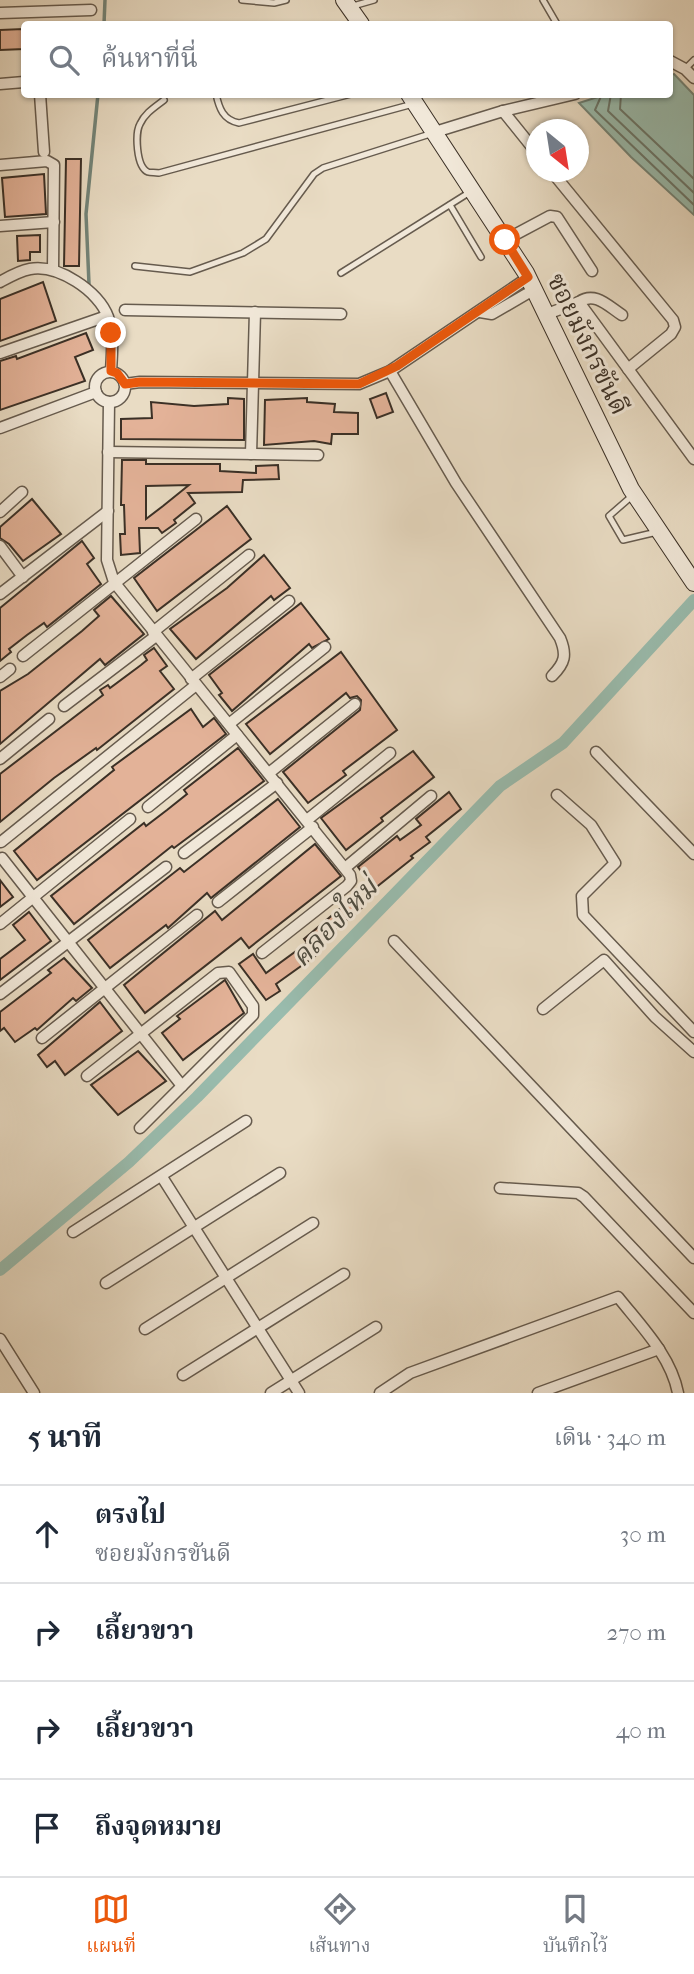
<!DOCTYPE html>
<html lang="th">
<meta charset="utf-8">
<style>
body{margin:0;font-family:"IM FELL French Canon","Noto Serif Thai",serif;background:#f6f6f7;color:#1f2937}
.compass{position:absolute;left:526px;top:119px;width:63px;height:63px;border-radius:50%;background:#fff;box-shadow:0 2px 5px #0004;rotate:150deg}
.stop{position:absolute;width:21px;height:21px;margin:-16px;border:5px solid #ea580c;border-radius:50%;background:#fff}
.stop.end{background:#ea580c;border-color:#fff;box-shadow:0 2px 7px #0008}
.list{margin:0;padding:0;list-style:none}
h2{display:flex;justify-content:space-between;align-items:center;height:91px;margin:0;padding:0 28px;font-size:30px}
h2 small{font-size:23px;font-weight:400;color:#747a83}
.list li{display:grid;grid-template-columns:46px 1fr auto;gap:21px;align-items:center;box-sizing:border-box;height:98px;padding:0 28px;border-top:2px solid #e0e1e3}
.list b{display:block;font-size:26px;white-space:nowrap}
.list p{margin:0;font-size:23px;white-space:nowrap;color:#747a83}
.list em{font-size:23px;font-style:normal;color:#747a83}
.icon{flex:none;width:38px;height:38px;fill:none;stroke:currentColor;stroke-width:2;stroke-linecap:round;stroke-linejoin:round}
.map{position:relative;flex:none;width:694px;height:1393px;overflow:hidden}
.search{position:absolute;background:#fff;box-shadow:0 2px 5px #0004;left:21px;right:21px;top:21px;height:77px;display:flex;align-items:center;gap:18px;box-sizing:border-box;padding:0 24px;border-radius:7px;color:#747a83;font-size:26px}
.sheet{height:483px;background:#fff}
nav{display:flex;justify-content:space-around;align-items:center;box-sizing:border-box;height:98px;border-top:2px solid #e0e1e3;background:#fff;font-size:19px;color:#747a83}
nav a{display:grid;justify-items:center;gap:4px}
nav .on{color:#ea580c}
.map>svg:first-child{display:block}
.water{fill:#99bcae;stroke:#738478;stroke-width:2}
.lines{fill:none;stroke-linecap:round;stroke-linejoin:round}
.shore{stroke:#6a766a;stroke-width:2}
.stream{stroke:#738478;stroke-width:3.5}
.canal{stroke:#99bcae;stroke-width:12}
.building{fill:#e3b298;stroke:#3b3026;stroke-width:2;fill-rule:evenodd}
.lane-casing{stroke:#665b4e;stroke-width:8}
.street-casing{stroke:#665b4e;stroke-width:13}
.secondary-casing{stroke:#3b3026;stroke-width:18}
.lane{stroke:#f1e8d9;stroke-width:5}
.street{stroke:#f1e8d9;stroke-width:10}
.secondary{stroke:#f1e8d9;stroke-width:16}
.route{stroke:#ea580c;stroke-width:9}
.labels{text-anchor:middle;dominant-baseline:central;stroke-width:6;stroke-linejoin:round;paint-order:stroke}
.street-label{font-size:26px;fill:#3b3026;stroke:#f1e8d9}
.water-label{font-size:28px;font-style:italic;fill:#4e4c41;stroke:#f1e8d9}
</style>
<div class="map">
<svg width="694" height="1393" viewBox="0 0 694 1393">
<rect width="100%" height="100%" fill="#e9dcc4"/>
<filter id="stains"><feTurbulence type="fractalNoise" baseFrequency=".00286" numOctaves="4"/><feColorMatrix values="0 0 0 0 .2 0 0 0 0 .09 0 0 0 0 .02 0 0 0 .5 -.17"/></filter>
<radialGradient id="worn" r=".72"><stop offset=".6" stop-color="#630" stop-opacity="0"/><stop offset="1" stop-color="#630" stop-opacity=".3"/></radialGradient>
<polygon class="water" points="674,74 694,95 694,215 631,157 579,103 604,95 670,94 670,75"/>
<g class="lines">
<g class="shore">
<polyline points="602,94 595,110 694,205"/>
<polyline points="611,94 608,111 694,193"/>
<polyline points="621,94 620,109 694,179"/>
</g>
<g class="stream">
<polyline points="104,24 105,0"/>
<polyline points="89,284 86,214 98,94"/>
</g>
<polyline class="canal" points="0,1270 129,1162 197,1097 500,786 563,743 694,600"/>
</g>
<g class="building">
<polygon points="23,29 24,49 0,50 0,30"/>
<polygon points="66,159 81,159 79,266 64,266"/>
<polygon points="44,174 46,214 5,217 2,178"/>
<polygon points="40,235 40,252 30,252 30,260 18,261 17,236"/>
<polygon points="43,282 56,321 0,341 0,299"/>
<polygon points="86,333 93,350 75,357 85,381 0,410 0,361 16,356 17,359"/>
<polygon points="386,393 393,412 377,418 370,399"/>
<polygon points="228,398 244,399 244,440 121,439 121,419 152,418 151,402 194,406 228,404"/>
<polygon points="307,398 307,402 335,404 334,412 358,413 358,434 332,434 331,444 314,441 264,445 265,400"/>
<path d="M122 460H146V464H220V471L256 473V466L278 465 279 479 243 480 242 492 188 493 195 503 174 520 176 523 162 533 158 528H139L140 553 121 555 120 534H125L124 505H121ZM189 485 163 506 146 519V486Z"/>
<polygon points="32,499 61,534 23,561 9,544 0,538 0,527"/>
<polygon points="227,506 251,539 157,611 134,578"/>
<polygon points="82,541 94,558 87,564 101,584 47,627 44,623 27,635 9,649 11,652 0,661 0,608"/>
<polygon points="264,555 290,588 274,600 271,596 196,659 170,629 227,588"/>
<polygon points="111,596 144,634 105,665 100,659 0,744 0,691 28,674 82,631 99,616 94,610"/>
<polygon points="301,603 329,639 312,648 309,644 232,711 219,695 222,693 209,675"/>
<polygon points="154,648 167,666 160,671 174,689 97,750 96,748 54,778 0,822 0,774 103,695 100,690 108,685 110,688 141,665 147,660 144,655"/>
<polygon points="341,652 397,730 343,771 346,775 308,803 283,772 360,710 361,700 357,696 350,698 346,693 270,754 246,724"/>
<polygon points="191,709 203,727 214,718 226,734 37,880 14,851 114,770 112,767"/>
<polygon points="238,748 264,781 174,848 172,846 74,924 51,896 144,823 146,826 167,810 187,794 184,790"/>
<polygon points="413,751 434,777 381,818 383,821 346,850 321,818"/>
<polygon points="449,792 461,809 426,837 430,842 411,856 413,858 374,889 358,867 397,836 400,840 421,825 416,819"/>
<polygon points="278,799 300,827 211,898 207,893 168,928 166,925 110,968 88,940 180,868 184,872"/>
<polygon points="315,844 341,876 249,948 241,938 145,1013 124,985 215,911 222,920"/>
<polygon points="0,880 13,897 0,907"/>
<polygon points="355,896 363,907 326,936 328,939 311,951 315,956 276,984 280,991 266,1000 239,964 253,954 266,973 307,943 304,939"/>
<polygon points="29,912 51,941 0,980 0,959 25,940 13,925"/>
<polygon points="64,958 92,988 76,1001 73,998 37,1030 35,1028 15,1042 4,1028 0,1031 0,1012 51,973 48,970"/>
<polygon points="225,980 244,1013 183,1060 162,1033 180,1019 177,1016"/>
<polygon points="100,1002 122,1031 65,1075 55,1061 47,1067 38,1055"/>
<polygon points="138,1051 166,1081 118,1115 91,1085"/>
</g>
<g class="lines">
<g class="lane-casing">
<g id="lane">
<polyline points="242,0 274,3 286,0"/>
<polyline points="543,0 557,24"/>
<polyline points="353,6 374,0"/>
<polyline points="685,69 694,60"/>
<path d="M216 94C219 108 223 120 239 123L351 94"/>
<path d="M164 100C155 107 145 113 140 124 135 133 136 167 148 172 151 173 155 172 159 173L413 104"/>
<polyline points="450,205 481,257"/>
<polyline points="135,266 190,272 243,253 266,239 314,174 323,168 430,134"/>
<polyline points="341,273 470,192"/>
<polyline points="632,496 609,516 623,540 657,532"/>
</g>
</g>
<g class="street-casing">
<g id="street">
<polyline points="0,13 91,10"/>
<polyline points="670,61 685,69 694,78"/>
<polyline points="0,84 24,82"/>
<polyline points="40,94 44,152"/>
<polyline points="503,111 536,152"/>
<polyline points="435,132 503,111 575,94"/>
<polyline points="0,165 47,161 54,165 53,270"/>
<polyline points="552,172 673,320 675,327 671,334 628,369"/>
<polyline points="0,226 54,222"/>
<polyline points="505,240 550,216 557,217 592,271"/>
<path d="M0 282C9 277 19 271 30 269 58 264 99 291 108 317 114 334 112 354 111 371"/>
<path d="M579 302C595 291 608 306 622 315"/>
<polyline points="125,310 341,314"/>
<polyline points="480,312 492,314 535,289"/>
<polyline points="547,314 579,302 694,459"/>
<polyline points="0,353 107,316"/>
<path d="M390 371 456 483 560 638C567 655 565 663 552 676"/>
<circle cx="110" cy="387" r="15"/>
<polyline points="125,384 140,382 359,384 390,371 529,277"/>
<polyline points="109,402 107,560 114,582 350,875 351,881 347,886 262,953"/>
<polyline points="0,428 96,392"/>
<polyline points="108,452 318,455"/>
<polyline points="251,454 255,312"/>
<polyline points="0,512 22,492"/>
<polyline points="0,546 23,577"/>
<polyline points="0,594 108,511"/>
<polyline points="153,632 249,555"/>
<polyline points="23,656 196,519"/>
<polyline points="0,677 10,669"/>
<polyline points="191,679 289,601"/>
<polyline points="64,706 156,636"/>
<polyline points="229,724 325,647"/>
<polyline points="596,752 694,854"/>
<polyline points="0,759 49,719"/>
<polyline points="269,773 355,704"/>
<polyline points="557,795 591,825 615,863 582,896 583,915 694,1032"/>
<polyline points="148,807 237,735"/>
<polyline points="307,820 390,753"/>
<polyline points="1,842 196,685"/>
<polyline points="184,853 277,783"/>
<polyline points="2,858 182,1086"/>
<polyline points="345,868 431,796"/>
<polyline points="218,902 313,827"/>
<polyline points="0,924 130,819"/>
<polyline points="394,941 694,1258"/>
<polyline points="0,994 166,867"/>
<polyline points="543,1009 604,960 655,1017 694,1052"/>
<polyline points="42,1038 197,915"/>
<polyline points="87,1076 218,973 229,972 253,1006 253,1015 140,1128"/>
<polyline points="162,1177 299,1393"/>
<polyline points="500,1188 578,1193 584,1197 694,1313"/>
<polyline points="73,1232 246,1121"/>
<polyline points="106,1283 280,1173"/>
<polyline points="145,1329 313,1223"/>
<polyline points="0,1339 34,1393"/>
<polyline points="183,1375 344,1274"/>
<polyline points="271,1393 376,1327"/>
<path d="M380 1393 410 1373 618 1297C641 1326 671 1356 678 1393"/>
<polyline points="538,1393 659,1349"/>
</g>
</g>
<g class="secondary-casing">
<g id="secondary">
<polyline points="344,0 361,24"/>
<polyline points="409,94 526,273 631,489 694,583"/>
</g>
</g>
<use href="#lane" class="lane"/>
<use href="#street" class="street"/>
<use href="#secondary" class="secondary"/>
</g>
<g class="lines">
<polyline class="route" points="111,333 111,371 117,373 125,384 140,382 359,384 397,366 528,277 505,240"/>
</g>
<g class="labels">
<g class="street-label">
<text transform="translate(588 344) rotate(64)">ซอยมังกรขันดี</text>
</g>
<g class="water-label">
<text transform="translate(334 922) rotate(-46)">คลองใหม่</text>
</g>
</g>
<rect width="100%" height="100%" filter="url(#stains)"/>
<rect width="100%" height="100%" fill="url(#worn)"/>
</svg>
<svg class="compass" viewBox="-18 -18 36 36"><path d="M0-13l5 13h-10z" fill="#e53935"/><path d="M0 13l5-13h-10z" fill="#747a83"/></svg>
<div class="stop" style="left:505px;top:240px"></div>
<div class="stop end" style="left:111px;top:333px"></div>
<div class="search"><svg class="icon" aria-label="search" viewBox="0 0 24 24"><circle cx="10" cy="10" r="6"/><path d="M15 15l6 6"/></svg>ค้นหาที่นี่</div>
</div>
<section class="sheet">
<h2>5 นาที<small>เดิน · 340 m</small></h2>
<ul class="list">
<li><svg class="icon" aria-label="ahead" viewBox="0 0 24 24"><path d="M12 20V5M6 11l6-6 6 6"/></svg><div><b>ตรงไป</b><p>ซอยมังกรขันดี</p></div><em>30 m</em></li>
<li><svg class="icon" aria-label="right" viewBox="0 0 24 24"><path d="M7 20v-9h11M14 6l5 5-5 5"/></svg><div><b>เลี้ยวขวา</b></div><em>270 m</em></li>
<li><svg class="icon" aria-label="right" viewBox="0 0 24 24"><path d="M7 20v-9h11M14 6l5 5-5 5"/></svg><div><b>เลี้ยวขวา</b></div><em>40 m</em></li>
<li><svg class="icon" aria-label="arrive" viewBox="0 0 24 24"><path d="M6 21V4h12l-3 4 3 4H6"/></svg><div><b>ถึงจุดหมาย</b></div></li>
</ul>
</section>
<nav>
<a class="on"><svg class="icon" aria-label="map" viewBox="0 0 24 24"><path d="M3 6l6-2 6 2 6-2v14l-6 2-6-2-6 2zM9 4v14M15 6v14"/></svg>แผนที่</a>
<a><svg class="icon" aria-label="directions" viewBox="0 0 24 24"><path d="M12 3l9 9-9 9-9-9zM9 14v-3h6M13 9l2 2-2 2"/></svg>เส้นทาง</a>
<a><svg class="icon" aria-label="saved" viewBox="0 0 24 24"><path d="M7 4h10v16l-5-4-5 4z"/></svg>บันทึกไว้</a>
</nav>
